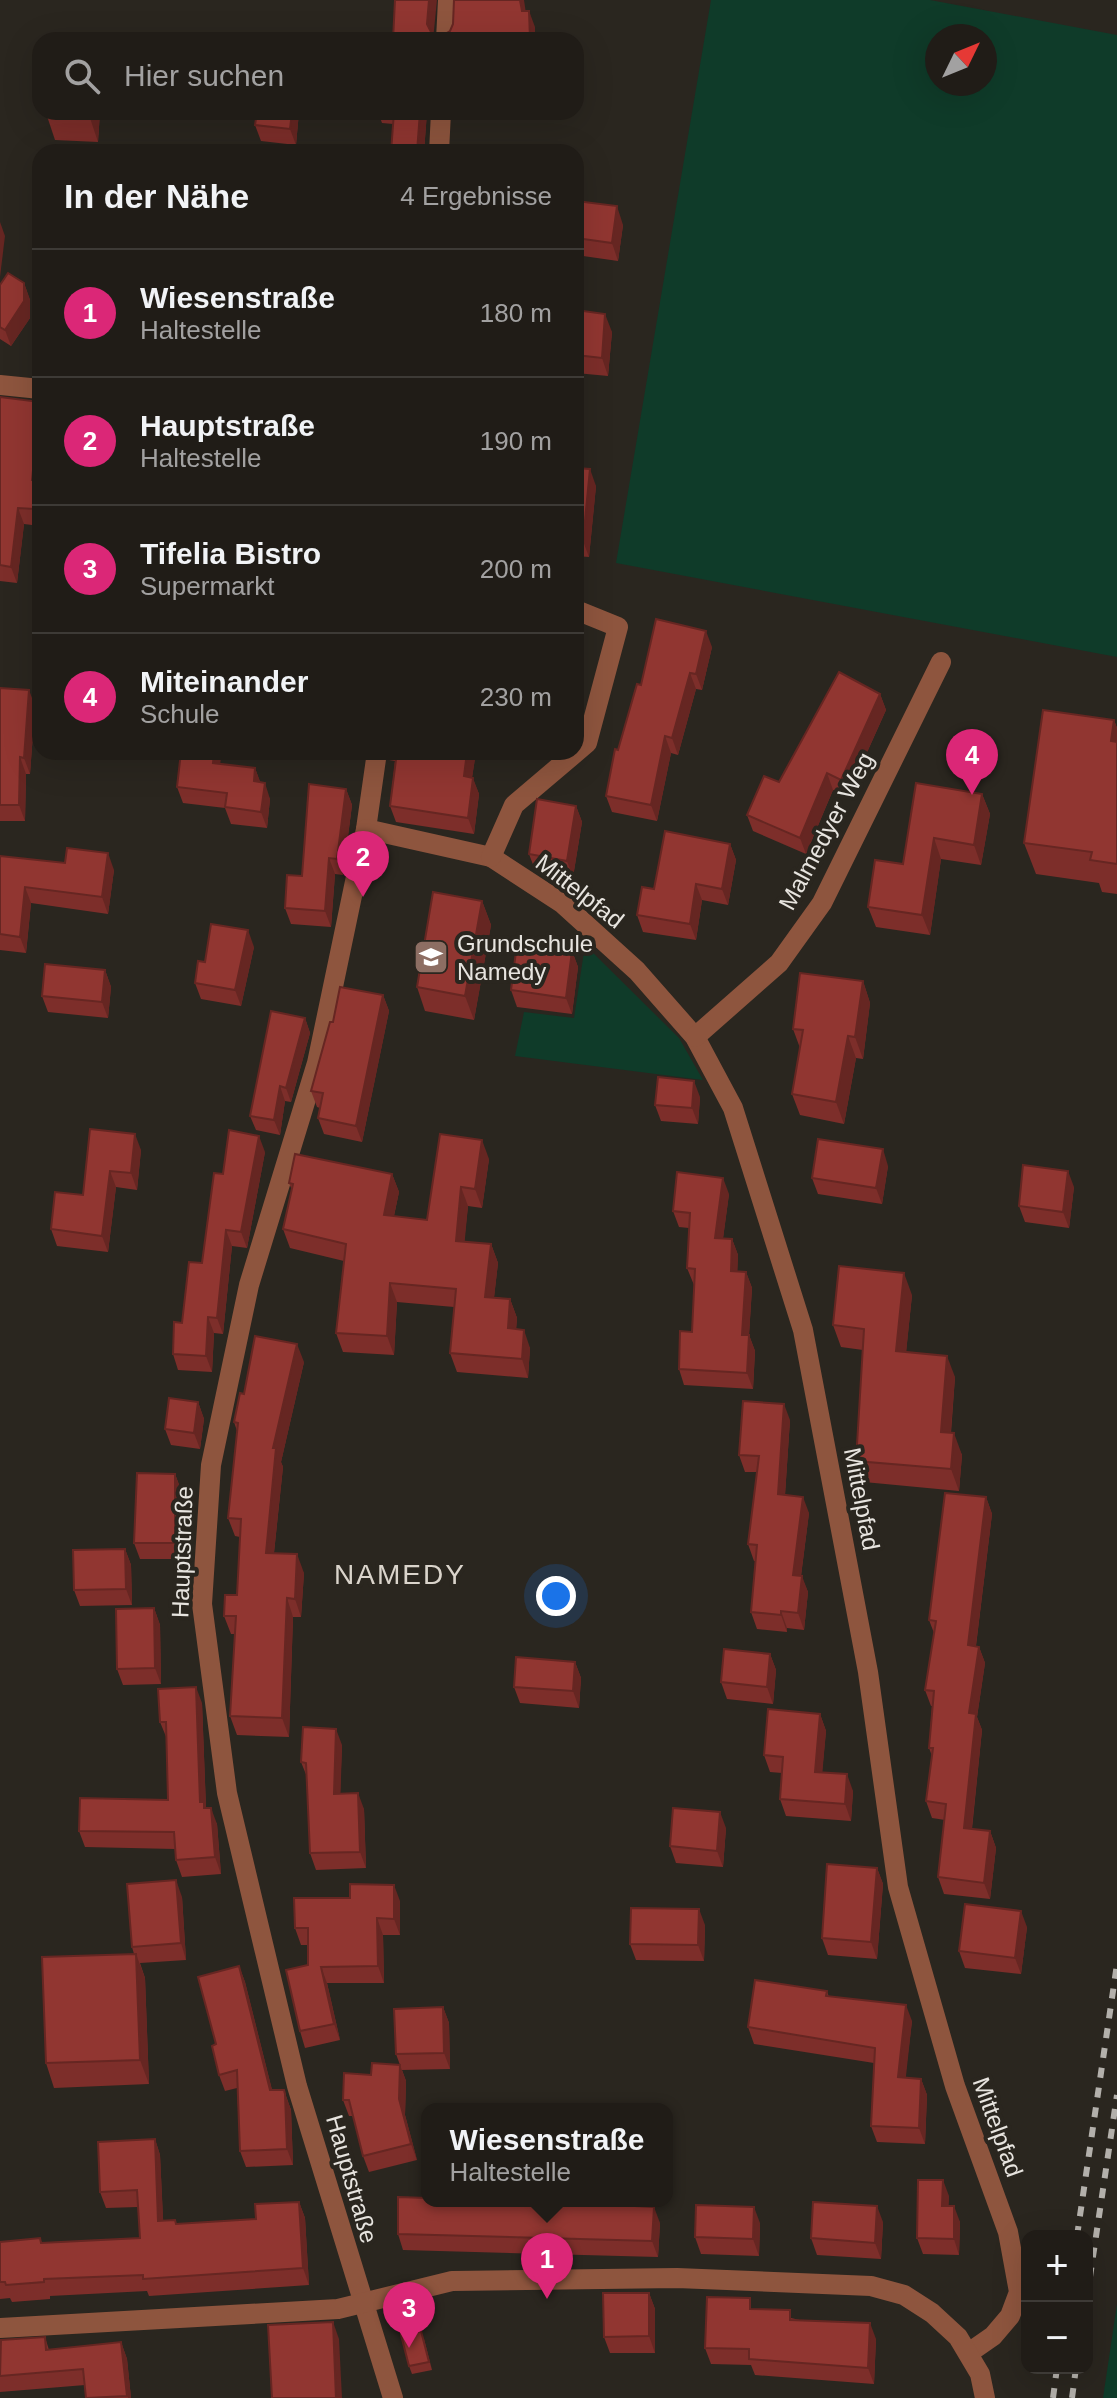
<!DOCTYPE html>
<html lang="de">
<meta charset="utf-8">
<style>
body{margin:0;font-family:Helvetica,sans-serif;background:#282520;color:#f1f3f6}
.controls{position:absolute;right:24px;bottom:24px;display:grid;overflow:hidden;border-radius:16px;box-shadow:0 8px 32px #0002}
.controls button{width:72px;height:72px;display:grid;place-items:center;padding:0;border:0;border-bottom:2px solid #3d3a36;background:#201c17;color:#f1f3f6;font:40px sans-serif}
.compass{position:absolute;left:925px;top:24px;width:72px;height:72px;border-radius:50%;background:#201c17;box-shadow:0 8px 32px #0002;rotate:47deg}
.you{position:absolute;left:556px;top:1596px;width:28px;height:28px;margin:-20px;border:6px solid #fff;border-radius:50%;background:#1a73e8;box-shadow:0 0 0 12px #1a73e833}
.badge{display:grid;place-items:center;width:52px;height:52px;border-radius:50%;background:#db2777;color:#fff;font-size:26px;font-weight:700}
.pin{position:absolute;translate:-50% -66px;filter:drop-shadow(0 2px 4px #0008)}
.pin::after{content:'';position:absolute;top:42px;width:28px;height:24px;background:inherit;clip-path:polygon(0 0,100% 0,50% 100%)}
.popup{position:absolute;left:421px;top:2103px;width:252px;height:104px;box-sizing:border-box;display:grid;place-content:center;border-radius:16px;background:#201c17;filter:drop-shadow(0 2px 6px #0005);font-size:26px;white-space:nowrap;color:#a2a1a1}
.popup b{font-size:30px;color:#f1f3f6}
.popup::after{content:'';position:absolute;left:50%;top:100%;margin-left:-16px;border:16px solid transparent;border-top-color:#201c17}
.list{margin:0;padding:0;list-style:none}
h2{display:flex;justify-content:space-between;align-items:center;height:104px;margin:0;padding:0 32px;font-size:34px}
h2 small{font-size:26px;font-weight:400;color:#a2a1a1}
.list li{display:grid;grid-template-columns:52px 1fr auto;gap:24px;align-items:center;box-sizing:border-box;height:128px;padding:0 32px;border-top:2px solid #3d3a36}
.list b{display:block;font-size:30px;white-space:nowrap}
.list p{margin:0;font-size:26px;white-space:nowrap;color:#a2a1a1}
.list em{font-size:26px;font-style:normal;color:#a2a1a1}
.icon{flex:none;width:44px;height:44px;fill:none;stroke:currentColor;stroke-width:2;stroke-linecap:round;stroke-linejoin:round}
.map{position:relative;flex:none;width:1117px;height:2398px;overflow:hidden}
.search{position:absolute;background:#201c17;box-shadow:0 8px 32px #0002;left:32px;top:32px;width:552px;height:88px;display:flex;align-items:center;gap:20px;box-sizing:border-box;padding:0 28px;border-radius:24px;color:#a2a1a1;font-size:30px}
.panel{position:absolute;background:#201c17;box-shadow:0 8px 32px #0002;left:32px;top:144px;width:552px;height:616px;border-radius:24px}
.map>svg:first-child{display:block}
.green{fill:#0f3b29;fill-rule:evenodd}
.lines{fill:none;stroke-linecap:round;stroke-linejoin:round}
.street{stroke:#8e553e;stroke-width:20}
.rail{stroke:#b3b0ab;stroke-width:6;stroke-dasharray:10 10;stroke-linecap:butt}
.wall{fill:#7d2e2a}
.shaded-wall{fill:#662622}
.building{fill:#913631;stroke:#662622;stroke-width:2}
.labels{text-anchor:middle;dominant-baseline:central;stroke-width:8;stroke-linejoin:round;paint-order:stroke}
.street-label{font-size:24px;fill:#e7e4df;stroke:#2a261f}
.poi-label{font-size:24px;fill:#e7e4df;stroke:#2a261f;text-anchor:start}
.quarter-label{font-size:28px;letter-spacing:2px;fill:#dad4cb;stroke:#2a261f}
</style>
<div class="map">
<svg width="1117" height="2398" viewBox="0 0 1117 2398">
<rect width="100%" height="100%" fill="#2a261f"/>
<g class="green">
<path d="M711 0H930L1117 35V657L616 563ZM937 36H985V84H937Z"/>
<polygon points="585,945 679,1038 703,1080 515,1056 524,1012 574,1018"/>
<polygon points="1117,2304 1117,2398 1103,2398"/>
</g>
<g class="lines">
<g class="street">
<polyline points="446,40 448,0"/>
<polyline points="439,152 441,112"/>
<polyline points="0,385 40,389"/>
<polyline points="377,752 366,829 317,1063 249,1285 211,1465 202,1604 227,1793 297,2086 393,2398"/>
<polyline points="366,829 491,857 563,904 637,971 695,1037 733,1108 803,1330 868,1672 898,1887 955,2086 1008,2232 1019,2292 1010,2316 993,2336 970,2352"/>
<polyline points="491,857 514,805 587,743 618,627 581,612"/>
<polyline points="695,1037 779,963 822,903 941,662"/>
<polyline points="0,2328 338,2309 452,2281 677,2278 871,2286 904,2295 932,2313 958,2337 980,2374 985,2398"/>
</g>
<g class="rail">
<polyline points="1077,2236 1117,1964"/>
<polyline points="1087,2297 1117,2095"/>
<polyline points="1053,2398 1057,2368"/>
<polyline points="1072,2398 1076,2368"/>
</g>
</g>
<g class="wall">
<polygon points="100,112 98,142 55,140 47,116"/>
<polygon points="257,112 299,112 296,145 261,141 255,125"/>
<polygon points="378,112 427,112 424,152 391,152 393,124 382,123"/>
<polygon points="476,112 509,112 507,119"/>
<polygon points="576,201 623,225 618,261 576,255"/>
<polygon points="24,283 30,300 30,318 11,346 0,339 0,285"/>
<polygon points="576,310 612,332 608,376 576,373"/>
<polygon points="0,397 40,402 40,474 39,487 40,490 40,526 24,524 17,583 0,581"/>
<polygon points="576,468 596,486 589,557 576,556"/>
<polygon points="712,647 702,690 696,689 678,755 671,753 657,821 612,812 606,796 618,750 641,685"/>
<polygon points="0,688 35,706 30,774 26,774 25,821 0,821"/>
<polygon points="880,694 886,710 847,797 833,790 806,854 753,831 747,815 779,782"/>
<polygon points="1114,720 1117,728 1117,894 1102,892 1099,883 1036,874 1024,843"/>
<polygon points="175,752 221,752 220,764 255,768 260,782 270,799 267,828 231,824 225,808 183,803 177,787 180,757 177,756"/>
<polygon points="386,752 476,752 472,777 479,794 474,834 396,822 390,806 395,761 389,760"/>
<polygon points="346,789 352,805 343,875 335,874 331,927 291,924 285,908"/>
<polygon points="982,794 990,814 981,865 941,859 930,935 876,927 868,907 903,864"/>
<polygon points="576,806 582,822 573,877 535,870 529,854"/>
<polygon points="730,844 736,860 728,905 702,900 696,940 643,932 637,915 654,889"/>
<polygon points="0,856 114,870 108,914 31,903 26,953 0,950"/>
<polygon points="482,901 491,925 474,1020 425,1011 417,987"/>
<polygon points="254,947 241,1006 201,999 195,983"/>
<polygon points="572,951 578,967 572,1014 517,1007 511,990"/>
<polygon points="105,970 111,987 108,1018 48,1012 42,996"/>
<polygon points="863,981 870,1003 863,1059 856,1058 844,1124 800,1115 792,1094 800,1048 793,1029"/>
<polygon points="383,995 389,1011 362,1142 324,1134 318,1118 320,1108 317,1107 311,1091 333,1022"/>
<polygon points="305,1018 310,1033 291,1102 285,1101 280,1135 256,1130 250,1116"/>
<polygon points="700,1097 698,1124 661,1121 655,1105"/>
<polygon points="90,1129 141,1150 137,1190 116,1187 108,1252 57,1246 51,1229 83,1195"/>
<polygon points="265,1152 247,1248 232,1246 223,1334 214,1333 212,1372 178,1370 173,1354 202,1263 223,1174"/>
<polygon points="489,1159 482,1208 468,1206 464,1242 491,1244 498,1263 494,1297 510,1299 517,1318 516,1329 530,1348 528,1378 457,1372 450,1353 454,1307 397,1302 394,1355 343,1352 336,1333 344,1261 290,1248 283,1229 292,1190 289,1183 392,1174 399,1192 394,1216 427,1220"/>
<polygon points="888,1166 882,1204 818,1194 812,1178"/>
<polygon points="1074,1187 1069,1228 1025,1222 1019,1206"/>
<polygon points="729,1194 723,1238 732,1239 738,1255 737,1271 746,1272 752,1288 749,1335 755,1351 753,1389 684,1385 679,1369 692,1332 694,1285 687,1268 689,1228 679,1227 673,1211"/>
<polygon points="912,1295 906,1352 955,1377 951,1433 962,1455 959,1491 864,1482 856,1461 863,1350 841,1347 833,1325"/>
<polygon points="304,1362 281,1462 283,1467 274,1553 304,1573 301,1617 293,1617 289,1737 237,1735 230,1716 235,1634 231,1634 224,1616 237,1595 240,1537 235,1536 228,1518 237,1431 234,1422 244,1394"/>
<polygon points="198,1402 204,1419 200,1449 171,1445 165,1429"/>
<polygon points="790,1420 785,1495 809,1513 801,1576 808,1592 804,1630 787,1628 787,1632 757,1629 751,1612 756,1561 754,1561 748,1544 757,1472 745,1472 739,1455"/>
<polygon points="175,1474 181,1490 181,1559 140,1559 134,1543"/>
<polygon points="986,1497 992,1514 976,1646 979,1647 985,1663 977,1717 982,1730 972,1829 990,1831 996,1848 990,1899 944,1894 938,1877 945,1820 932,1818 926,1801 932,1756 929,1748 932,1706 931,1706 925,1690 934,1633 929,1620"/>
<polygon points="125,1549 131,1565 132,1605 80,1606 74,1590"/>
<polygon points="154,1608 160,1625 161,1684 123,1685 117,1669"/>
<polygon points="770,1654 776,1670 773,1704 727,1699 721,1682"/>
<polygon points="575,1662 581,1678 579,1708 520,1703 514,1687"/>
<polygon points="202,1703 206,1808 217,1824 221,1874 182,1877 176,1860 175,1849 85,1847 79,1831 168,1800 167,1739 160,1722"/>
<polygon points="820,1714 826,1731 822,1772 853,1791 851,1821 786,1816 780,1799 782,1773 770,1772 764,1755"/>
<polygon points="342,1745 340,1794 364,1809 366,1868 316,1870 310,1853 307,1777 301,1762"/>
<polygon points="726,1828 723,1867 676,1863 670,1846"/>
<polygon points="877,1868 883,1884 877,1959 828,1955 822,1938"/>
<polygon points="182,1897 186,1960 140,1963 145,1978 149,2084 54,2088 46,2063 134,1954 132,1947"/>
<polygon points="400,1901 400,1935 383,1935 384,1983 327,1983 340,2040 305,2048 300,2031 308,1965 308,1945 301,1945 295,1928"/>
<polygon points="705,1925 704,1961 636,1960 630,1944"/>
<polygon points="1027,1927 1021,1974 965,1968 959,1951"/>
<polygon points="239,1966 245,1982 272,2090 284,2090 291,2110 293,2165 246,2167 240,2151 237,2088 225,2091 219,2075"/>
<polygon points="827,1991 829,1997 912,2021 905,2078 921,2079 927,2095 925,2144 877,2142 871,2126 874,2063 754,2044 748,2027"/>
<polygon points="443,2007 449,2023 450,2069 402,2070 406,2081 405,2115 417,2160 369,2172 363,2156 353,2116 349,2116 343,2100 371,2075 400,2065 396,2054"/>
<polygon points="155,2139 160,2155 163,2220 177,2224 256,2219 299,2202 305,2218 309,2285 149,2296 147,2291 50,2296 50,2299 12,2302 10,2298 0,2299 0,2242 40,2238 42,2243 140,2238 138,2207 106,2208 100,2192"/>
<polygon points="949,2196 948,2206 960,2222 959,2255 923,2254 917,2238"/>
<polygon points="561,2202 660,2223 658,2257 403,2250 398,2234"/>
<polygon points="883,2222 881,2259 817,2255 811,2238"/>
<polygon points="760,2223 759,2256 701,2254 695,2237"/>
<polygon points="649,2293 655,2309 655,2353 610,2353 604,2337"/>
<polygon points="755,2309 876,2339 874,2384 755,2375 751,2365 711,2364 705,2348"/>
<polygon points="45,2337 49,2350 121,2342 127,2359 131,2398 86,2398 85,2385 0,2392 0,2345"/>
<polygon points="424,2339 432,2370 412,2374 409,2366"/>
</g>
<g class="shaded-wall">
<polygon points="429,0 437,0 433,40 427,24"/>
<polygon points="520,0 524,0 528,27 522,11"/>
<polygon points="529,11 535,27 535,40 530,40"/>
<polygon points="90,112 100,112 98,142 90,118"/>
<polygon points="292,112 299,112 296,145 290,129"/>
<polygon points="420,112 427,112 424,152 417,152"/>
<polygon points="617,206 623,225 618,261 612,243"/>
<polygon points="0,222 5,236 0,277"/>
<polygon points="24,283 30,300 30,318 11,346 5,330"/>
<polygon points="605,314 612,332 608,376 602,358"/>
<polygon points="577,378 583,394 578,431 576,425"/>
<polygon points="40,402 40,474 39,487 40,490 40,524 35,509 32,480"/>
<polygon points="590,469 596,486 589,557 583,541"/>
<polygon points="18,508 24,524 17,583 11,567"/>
<polygon points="706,631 712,647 702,690 696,674"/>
<polygon points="690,673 696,689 678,755 672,738"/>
<polygon points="29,690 35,706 30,774 24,758"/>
<polygon points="880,694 886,710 847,797 841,780"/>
<polygon points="1114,720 1117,728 1117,757 1111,741"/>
<polygon points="665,736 671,753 657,821 651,805"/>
<polygon points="214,752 221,752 219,779 213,763"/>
<polygon points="467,752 476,752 470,792 464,776"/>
<polygon points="20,757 26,774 25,821 19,805"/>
<polygon points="255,768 261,784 254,781"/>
<polygon points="827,773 833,790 806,854 800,838"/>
<polygon points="473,778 479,794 474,834 468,818"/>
<polygon points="265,783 270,799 267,828 261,812"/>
<polygon points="346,789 352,805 343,875 337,859"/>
<polygon points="982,794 990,814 981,865 974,845"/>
<polygon points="576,806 582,822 573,877 567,861"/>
<polygon points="934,838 941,859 930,935 922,915"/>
<polygon points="730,844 736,860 728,905 722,889"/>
<polygon points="108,853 114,870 108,914 102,897"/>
<polygon points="329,858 335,874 331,927 325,911"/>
<polygon points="696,884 702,900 696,940 690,924"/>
<polygon points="25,887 31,903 26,953 20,937"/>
<polygon points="482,901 491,925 474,1020 465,996"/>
<polygon points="248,930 254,947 241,1006 235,990"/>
<polygon points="572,951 578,967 572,1014 566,998"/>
<polygon points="105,970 111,987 108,1018 102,1002"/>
<polygon points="863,981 870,1003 863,1059 855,1037"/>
<polygon points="383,995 389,1011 362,1142 356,1126"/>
<polygon points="305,1018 310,1033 291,1102 286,1088"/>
<polygon points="848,1036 856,1058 844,1124 836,1102"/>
<polygon points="694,1081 700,1097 698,1124 692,1108"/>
<polygon points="280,1086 285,1101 280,1135 274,1120"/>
<polygon points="135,1134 141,1150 137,1190 131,1173"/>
<polygon points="259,1136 265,1152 247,1248 241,1232"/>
<polygon points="482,1140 489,1159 482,1208 475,1189"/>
<polygon points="883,1149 888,1166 882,1204 876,1188"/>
<polygon points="110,1171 116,1187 108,1252 102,1236"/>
<polygon points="1068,1171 1074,1187 1069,1228 1063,1212"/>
<polygon points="392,1174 399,1192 390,1234 384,1215"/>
<polygon points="723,1178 729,1194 721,1254 715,1238"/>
<polygon points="461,1187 468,1206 463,1259 456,1241"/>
<polygon points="226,1230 232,1246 223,1334 217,1318"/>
<polygon points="732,1239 738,1255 737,1287 731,1271"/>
<polygon points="491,1244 498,1263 492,1316 485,1297"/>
<polygon points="746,1272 752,1288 749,1335 755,1351 753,1389 747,1373 742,1335"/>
<polygon points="904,1273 912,1295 904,1373 896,1351"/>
<polygon points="390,1283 397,1302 394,1355 387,1336"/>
<polygon points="510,1299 517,1318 515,1347 508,1328"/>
<polygon points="208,1317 214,1333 212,1372 206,1356"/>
<polygon points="524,1330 530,1348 528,1378 522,1359"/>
<polygon points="297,1344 304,1362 281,1462 283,1467 272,1571 266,1553 273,1448"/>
<polygon points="947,1356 955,1377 949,1454 941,1432"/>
<polygon points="198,1402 204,1419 200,1449 194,1433"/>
<polygon points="784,1404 790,1420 784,1510 778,1494"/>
<polygon points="954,1433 962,1455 959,1491 951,1469"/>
<polygon points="175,1474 181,1490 181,1559 175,1543"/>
<polygon points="803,1497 809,1513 799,1591 793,1575"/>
<polygon points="986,1497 992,1514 974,1661 968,1645"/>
<polygon points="125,1549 131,1565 132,1605 126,1589"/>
<polygon points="297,1554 304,1573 301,1617 295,1599"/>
<polygon points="802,1576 808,1592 804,1630 798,1613"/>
<polygon points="287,1598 293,1617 289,1737 282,1718"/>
<polygon points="154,1608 160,1625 161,1684 155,1668"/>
<polygon points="781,1611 787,1628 787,1632 781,1615"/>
<polygon points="979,1647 985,1663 977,1717 982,1730 970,1845 964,1828 969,1713"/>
<polygon points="770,1654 776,1670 773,1704 767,1687"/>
<polygon points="575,1662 581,1678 579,1708 573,1691"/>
<polygon points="196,1687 202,1703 206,1808 210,1818 200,1802"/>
<polygon points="820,1714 826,1731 821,1788 815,1772"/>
<polygon points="336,1729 342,1745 340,1810 334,1794"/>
<polygon points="847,1774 853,1791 851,1821 845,1804"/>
<polygon points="358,1793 364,1809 366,1868 360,1852"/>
<polygon points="211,1808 217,1824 221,1874 215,1857"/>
<polygon points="720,1812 726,1828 723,1867 717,1851"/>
<polygon points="990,1831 996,1848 990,1899 984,1883"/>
<polygon points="877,1868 883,1884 877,1959 871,1942"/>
<polygon points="176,1880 182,1897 186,1960 181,1943"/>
<polygon points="394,1885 400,1901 400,1935 394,1919"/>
<polygon points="699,1909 705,1925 704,1961 698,1945"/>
<polygon points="1021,1911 1027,1927 1021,1974 1015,1958"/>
<polygon points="377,1918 383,1935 384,1983 378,1966"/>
<polygon points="136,1954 145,1978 149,2084 140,2060"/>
<polygon points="239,1966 245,1982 276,2106 270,2090"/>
<polygon points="321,1967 327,1983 340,2040 334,2024"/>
<polygon points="906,2005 912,2021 904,2094 898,2077"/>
<polygon points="443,2007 449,2023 450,2069 444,2053"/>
<polygon points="400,2065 406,2081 405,2115 417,2160 411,2144 399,2099"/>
<polygon points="921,2079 927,2095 925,2144 919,2128"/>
<polygon points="285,2094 291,2110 293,2165 287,2149"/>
<polygon points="155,2139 160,2155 164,2237 158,2221"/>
<polygon points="943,2180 949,2196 948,2222 942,2206"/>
<polygon points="299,2202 305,2218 309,2285 303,2268"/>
<polygon points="877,2206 883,2222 881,2259 875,2243"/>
<polygon points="954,2206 960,2222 959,2255 954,2239"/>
<polygon points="654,2207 660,2223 658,2257 652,2241"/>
<polygon points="754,2207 760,2223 759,2256 753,2239"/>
<polygon points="649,2293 655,2309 655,2353 649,2336"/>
<polygon points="333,2322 339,2339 342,2398 336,2398"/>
<polygon points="870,2323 876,2339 874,2384 868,2368"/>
<polygon points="121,2342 127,2359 131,2398 128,2398"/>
</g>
<g class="building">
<polygon points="395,0 429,0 427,24 432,34 440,37 450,31 453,24 454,0 520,0 522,11 529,11 530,39 393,40"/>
<polygon points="47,112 90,112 90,118 47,116"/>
<polygon points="257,112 292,112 290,129 255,125"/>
<polygon points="394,112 420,112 417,152 391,152"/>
<polygon points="576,201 617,206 612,243 576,238"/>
<polygon points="8,273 24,283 24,301 5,330 0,327 0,285"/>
<polygon points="576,310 605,314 602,358 576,355"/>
<polygon points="0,397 40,402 32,480 36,480 35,509 18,508 11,567 0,565"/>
<polygon points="576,468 590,469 583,541 576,540"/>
<polygon points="39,592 40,592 40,632 37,632"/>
<polygon points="656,619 706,631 696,674 690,673 672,738 665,736 651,805 606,796 615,749 618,750 637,684 641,685"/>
<polygon points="839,672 880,694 841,780 827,773 800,838 747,815 764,776 779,782"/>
<polygon points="0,688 29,690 24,758 20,757 19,805 0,805"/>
<polygon points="1043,710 1114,720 1111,741 1117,742 1117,864 1090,860 1092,852 1024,843"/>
<polygon points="181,752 214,752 213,763 255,768 254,781 265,783 261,812 225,807 227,793 177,787"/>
<polygon points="397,752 467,752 464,776 473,778 468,818 390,806"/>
<polygon points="916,783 982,794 974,845 934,838 922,915 868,907 875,860 903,864"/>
<polygon points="309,784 346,789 337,859 329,858 325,911 285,908 287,875 302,876"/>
<polygon points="537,799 576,806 567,861 529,854"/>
<polygon points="665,831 730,844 722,889 696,884 690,924 637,915 642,887 654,889"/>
<polygon points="67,848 108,853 102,897 25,887 20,937 0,934 0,856 65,863"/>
<polygon points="433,892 482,901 465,996 417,987"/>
<polygon points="211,924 248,930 235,990 195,983 198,961 205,962"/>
<polygon points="517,944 572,951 566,998 511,990"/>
<polygon points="45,964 105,970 102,1002 42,996"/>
<polygon points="800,973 863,981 855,1037 848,1036 836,1102 792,1094 803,1030 793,1029"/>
<polygon points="340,987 383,995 356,1126 318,1118 323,1093 311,1091 330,1022 333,1022"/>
<polygon points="271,1011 305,1018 286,1088 280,1086 274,1120 250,1116"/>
<polygon points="658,1077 694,1081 692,1108 655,1105"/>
<polygon points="90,1129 135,1134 131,1173 110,1171 102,1236 51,1229 55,1192 83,1195"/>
<polygon points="229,1130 259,1136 241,1232 226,1230 217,1318 208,1317 206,1356 173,1354 174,1322 182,1323 189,1262 202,1263 214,1173 223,1174"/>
<polygon points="440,1134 482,1140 475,1189 461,1187 456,1241 491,1244 485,1297 510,1299 508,1328 524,1330 522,1359 450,1353 456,1289 390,1283 387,1336 336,1333 346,1244 283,1229 293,1184 289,1183 295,1154 392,1174 384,1215 427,1220"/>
<polygon points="818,1139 883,1149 876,1188 812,1178"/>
<polygon points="1023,1165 1068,1171 1063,1212 1019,1206"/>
<polygon points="677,1172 723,1178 715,1238 732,1239 731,1271 746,1272 742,1335 749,1335 747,1373 679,1369 680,1331 692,1332 695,1269 687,1268 690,1213 673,1211"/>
<polygon points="839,1266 904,1273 896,1351 947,1356 941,1432 954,1433 951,1469 856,1461 864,1329 833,1325"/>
<polygon points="255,1336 297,1344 273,1448 276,1448 266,1553 297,1554 295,1599 287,1598 282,1718 230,1716 236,1616 224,1616 225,1595 237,1595 241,1519 228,1518 238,1423 234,1422 240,1393 244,1394"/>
<polygon points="169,1398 198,1402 194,1433 165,1429"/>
<polygon points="743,1401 784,1404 778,1494 803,1497 793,1575 802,1576 798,1613 781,1611 781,1615 751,1612 757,1545 748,1544 759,1456 739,1455"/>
<polygon points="137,1473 175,1474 175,1543 134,1543"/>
<polygon points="945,1493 986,1497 968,1645 979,1647 969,1713 976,1714 964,1828 990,1831 984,1883 938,1877 946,1804 926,1801 933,1748 929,1748 934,1691 925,1690 936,1621 929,1620"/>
<polygon points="125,1549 126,1589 74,1590 73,1550"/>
<polygon points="154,1608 155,1668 117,1669 116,1609"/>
<polygon points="724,1649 770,1654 767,1687 721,1682"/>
<polygon points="516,1657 575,1662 573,1691 514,1687"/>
<polygon points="196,1687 200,1802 204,1802 204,1808 211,1808 215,1857 176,1860 174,1832 79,1831 80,1798 168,1800 166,1722 160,1722 158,1689"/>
<polygon points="768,1709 820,1714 815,1772 847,1774 845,1804 780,1799 783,1757 764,1755"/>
<polygon points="303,1727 336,1729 334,1794 358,1793 360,1852 310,1853 306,1763 301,1762"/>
<polygon points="673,1808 720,1812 717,1851 670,1846"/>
<polygon points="827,1864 877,1868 871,1942 822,1938"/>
<polygon points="176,1880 181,1943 132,1947 127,1884"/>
<polygon points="350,1884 394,1885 394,1919 377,1918 378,1966 321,1967 334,2024 300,2031 286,1970 308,1965 308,1928 295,1928 294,1898 350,1898"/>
<polygon points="965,1904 1021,1911 1015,1958 959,1951"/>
<polygon points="631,1908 699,1909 698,1945 630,1944"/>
<polygon points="136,1954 140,2060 46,2063 42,1957"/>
<polygon points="239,1966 270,2090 284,2090 285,2094 287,2149 240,2151 237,2070 219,2075 212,2046 216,2044 198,1977"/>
<polygon points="755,1980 827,1991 826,1996 906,2005 898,2077 921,2079 919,2128 871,2126 875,2048 748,2027"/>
<polygon points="443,2007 444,2053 396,2054 394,2009"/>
<polygon points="372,2063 400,2065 399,2099 411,2144 363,2156 349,2100 343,2100 344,2073 371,2075"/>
<polygon points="155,2139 158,2221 175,2220 176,2224 256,2219 255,2204 299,2202 303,2268 143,2279 143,2275 44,2279 44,2282 6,2285 5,2282 0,2282 0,2242 40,2238 41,2243 140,2238 137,2190 100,2192 98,2142"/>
<polygon points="918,2180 943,2180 942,2206 954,2206 954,2239 917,2238"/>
<polygon points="398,2197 427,2198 427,2201 560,2201 560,2202 654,2207 652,2241 398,2234"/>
<polygon points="813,2202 877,2206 875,2243 811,2238"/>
<polygon points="696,2205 754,2207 753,2239 695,2237"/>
<polygon points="603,2293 649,2293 649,2336 604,2337"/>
<polygon points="707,2297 750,2298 750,2309 790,2310 790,2320 870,2323 868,2368 749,2359 749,2349 705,2348"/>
<polygon points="333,2322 336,2398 272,2398 268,2325"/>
<polygon points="421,2331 429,2362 409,2366 401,2335"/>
<polygon points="45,2337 46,2350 121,2342 127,2396 86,2398 83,2369 0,2376 1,2340"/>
</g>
<defs>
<g id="school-square" transform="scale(1.8)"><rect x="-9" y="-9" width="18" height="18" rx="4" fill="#8d6e63" stroke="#2a261f"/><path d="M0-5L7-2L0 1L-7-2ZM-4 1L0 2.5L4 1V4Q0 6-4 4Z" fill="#fff"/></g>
</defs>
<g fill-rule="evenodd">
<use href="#school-square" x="431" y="957"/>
</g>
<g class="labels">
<g class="street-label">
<text transform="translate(826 831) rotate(-62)">Malmedyer Weg</text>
<text transform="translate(580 891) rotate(38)">Mittelpfad</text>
<text transform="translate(862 1499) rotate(79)">Mittelpfad</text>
<text transform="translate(182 1552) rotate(-88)">Hauptstraße</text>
<text transform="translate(998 2127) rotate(70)">Mittelpfad</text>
<text transform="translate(352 2179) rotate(74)">Hauptstraße</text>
</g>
<g class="poi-label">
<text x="457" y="943">Grundschule<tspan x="457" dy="28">Namedy</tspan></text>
</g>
<g class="quarter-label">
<text x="400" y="1574">NAMEDY</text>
</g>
</g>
</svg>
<div class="controls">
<button>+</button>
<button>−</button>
</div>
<svg class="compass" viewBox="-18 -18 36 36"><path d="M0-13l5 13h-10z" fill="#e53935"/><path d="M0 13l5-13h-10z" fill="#a2a1a1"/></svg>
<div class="you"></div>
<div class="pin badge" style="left:547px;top:2299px">1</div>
<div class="popup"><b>Wiesenstraße</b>Haltestelle</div>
<div class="pin badge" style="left:363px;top:897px">2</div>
<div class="pin badge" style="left:409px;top:2348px">3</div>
<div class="pin badge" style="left:972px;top:795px">4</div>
<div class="search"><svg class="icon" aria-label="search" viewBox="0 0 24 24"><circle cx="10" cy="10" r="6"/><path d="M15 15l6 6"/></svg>Hier suchen</div>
<section class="panel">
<h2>In der Nähe<small>4 Ergebnisse</small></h2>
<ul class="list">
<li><span class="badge">1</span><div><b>Wiesenstraße</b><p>Haltestelle</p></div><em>180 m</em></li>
<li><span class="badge">2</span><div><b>Hauptstraße</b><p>Haltestelle</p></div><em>190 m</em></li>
<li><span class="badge">3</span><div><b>Tifelia Bistro</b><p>Supermarkt</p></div><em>200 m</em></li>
<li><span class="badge">4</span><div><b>Miteinander</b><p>Schule</p></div><em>230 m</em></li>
</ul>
</section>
</div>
